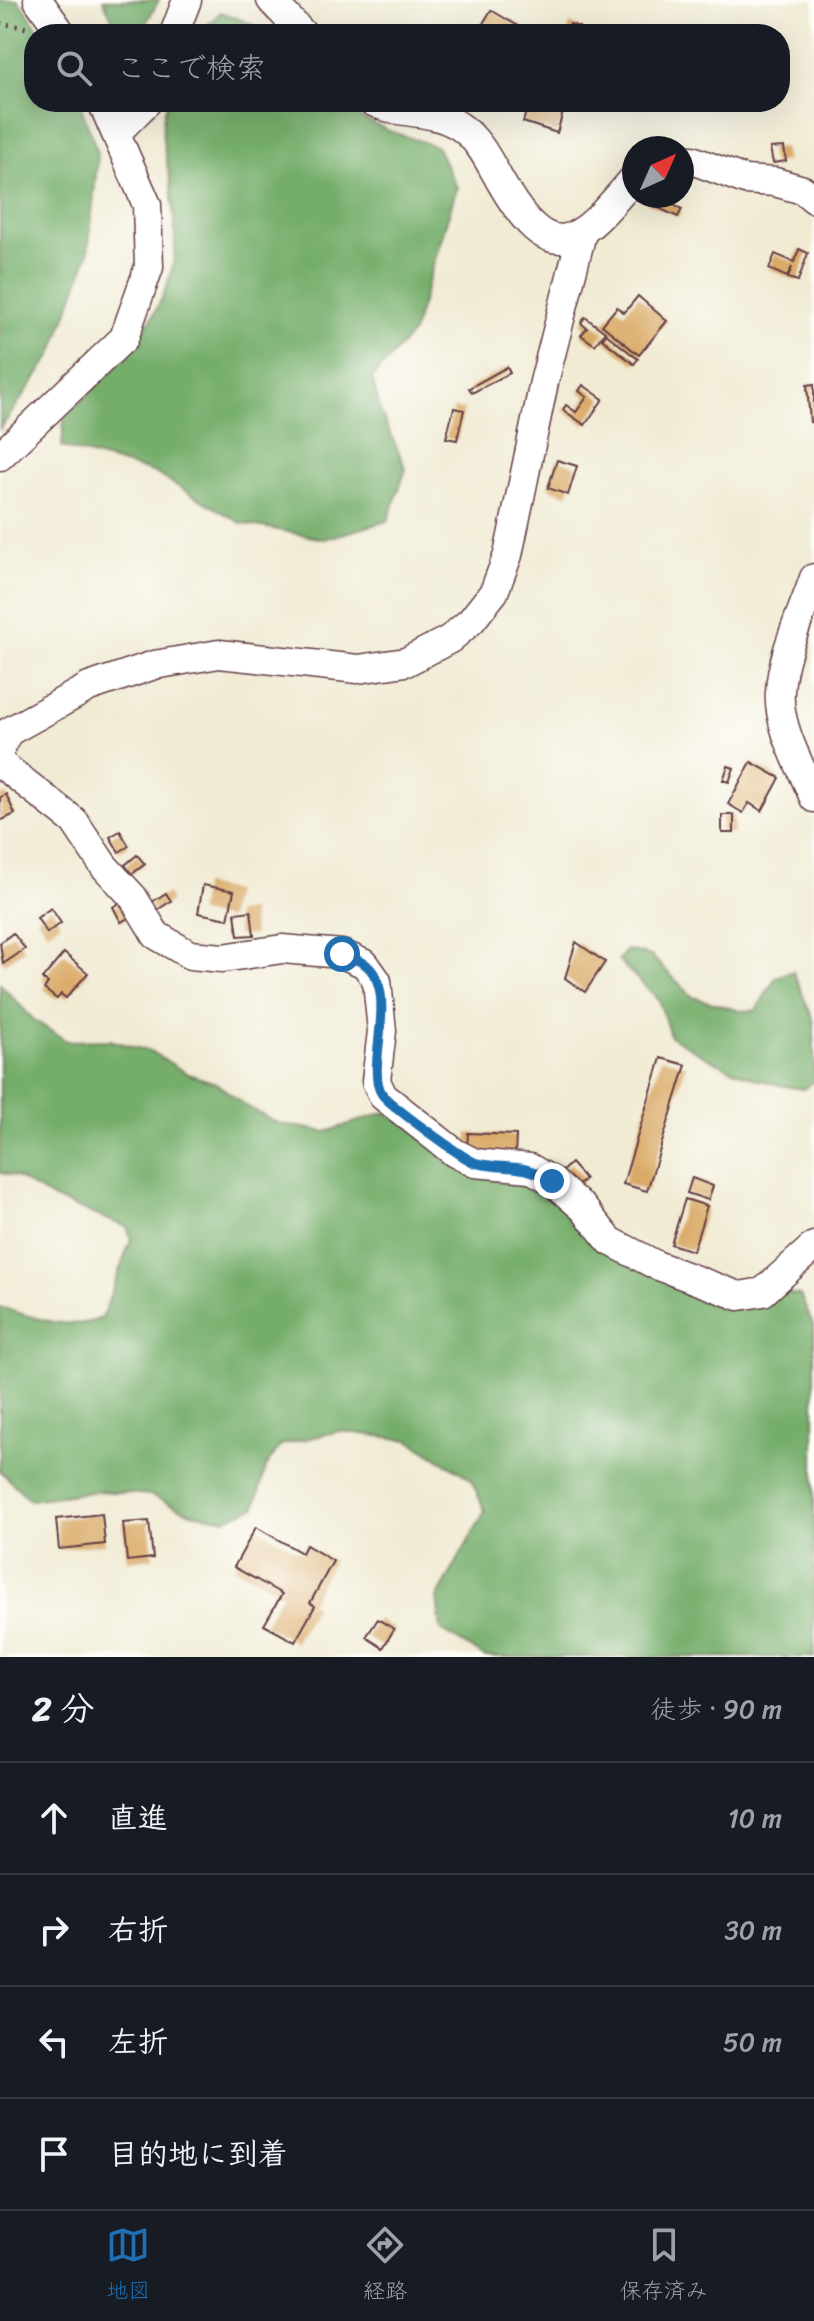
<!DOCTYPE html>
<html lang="ja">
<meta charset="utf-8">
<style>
body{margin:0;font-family:Sriracha,"Klee One",sans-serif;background:#20242c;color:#f1f3f6}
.compass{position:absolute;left:622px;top:136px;width:72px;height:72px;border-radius:50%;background:#171b24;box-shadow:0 8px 32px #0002;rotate:45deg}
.stop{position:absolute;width:24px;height:24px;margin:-18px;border:6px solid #1f6fb2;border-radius:50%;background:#fff}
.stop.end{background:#1f6fb2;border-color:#fff;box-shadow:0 2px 8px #0008}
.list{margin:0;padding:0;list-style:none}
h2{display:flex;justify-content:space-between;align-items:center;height:104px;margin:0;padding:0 32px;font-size:34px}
h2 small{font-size:26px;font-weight:400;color:#9ea1a6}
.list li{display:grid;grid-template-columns:52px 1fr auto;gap:24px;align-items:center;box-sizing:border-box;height:112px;padding:0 32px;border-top:2px solid #363941}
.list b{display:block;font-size:30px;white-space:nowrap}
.list em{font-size:26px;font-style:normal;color:#9ea1a6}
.icon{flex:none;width:44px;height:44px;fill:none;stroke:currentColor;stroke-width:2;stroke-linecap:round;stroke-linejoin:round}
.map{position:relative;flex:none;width:814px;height:1657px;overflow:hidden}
.search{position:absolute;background:#171b24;box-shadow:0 8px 32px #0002;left:24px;right:24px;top:24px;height:88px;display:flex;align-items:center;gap:20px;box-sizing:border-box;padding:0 28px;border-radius:32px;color:#9ea1a6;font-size:30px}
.sheet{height:552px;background:#171b24}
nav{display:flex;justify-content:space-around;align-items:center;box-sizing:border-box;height:112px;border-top:2px solid #363941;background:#171b24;font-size:22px;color:#9ea1a6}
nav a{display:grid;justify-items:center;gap:4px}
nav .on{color:#1f6fb2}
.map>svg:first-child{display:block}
.forest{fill:#75ad6b;stroke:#60664b;stroke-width:2}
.building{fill:#daaa68}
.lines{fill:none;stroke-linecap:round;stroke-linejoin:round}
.minor-casing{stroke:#633e44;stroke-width:31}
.path{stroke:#633e44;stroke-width:5;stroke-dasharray:2 6;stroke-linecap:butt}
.minor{stroke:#fff;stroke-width:28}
.route{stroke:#1f6fb2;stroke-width:10}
</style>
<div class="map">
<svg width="814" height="1657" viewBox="0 0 814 1657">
<rect width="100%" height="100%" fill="#fdfcf7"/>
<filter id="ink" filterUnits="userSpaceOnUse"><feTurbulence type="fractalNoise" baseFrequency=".0125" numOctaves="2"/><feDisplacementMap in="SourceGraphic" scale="16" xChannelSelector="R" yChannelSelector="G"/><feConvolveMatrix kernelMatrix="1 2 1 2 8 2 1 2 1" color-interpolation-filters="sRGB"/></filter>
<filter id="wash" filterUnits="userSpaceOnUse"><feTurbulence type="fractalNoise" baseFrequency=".006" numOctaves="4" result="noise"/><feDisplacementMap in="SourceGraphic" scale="32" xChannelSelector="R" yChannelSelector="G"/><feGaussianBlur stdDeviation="1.8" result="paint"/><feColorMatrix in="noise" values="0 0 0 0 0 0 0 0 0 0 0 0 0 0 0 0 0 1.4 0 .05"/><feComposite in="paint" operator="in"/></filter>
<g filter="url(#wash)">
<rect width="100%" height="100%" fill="#f1ebd4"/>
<g class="forest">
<polygon points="0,0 18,0 42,34 34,34 34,102 79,102 98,153 88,255 52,355 0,429"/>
<polygon points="103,0 159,0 140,34 120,34"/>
<polygon points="221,12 254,25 262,34 198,34"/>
<path d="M168 102H328L389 131 436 146 457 187 413 332 372 378 381 413 406 469 388 521 324 539 241 523 153 472 62 447 64 418C110 374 162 326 174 259 177 238 173 208 171 186 167 157 156 129 168 102Z"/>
<path d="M627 950 651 956 693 997 740 1011 756 1010 776 977 793 971 814 1022V1080L804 1089C751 1083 715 1063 670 1036L659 1000 618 960Z"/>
<path d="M0 984 34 1020 67 1041 110 1040 152 1052 188 1074 216 1083 246 1106 277 1123 326 1132 385 1112 499 1178 543 1185 652 1273 800 1295 814 1327V1657H485L441 1630 437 1598 485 1511 471 1479 409 1440 340 1431 281 1445 266 1466 255 1507 226 1519 191 1513 150 1495 100 1491 30 1500 0 1471V1307C33 1317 69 1332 102 1318L131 1239 127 1227 54 1199 14 1176 0 1173Z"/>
</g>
<g id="blocks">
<g class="building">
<polygon points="491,10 518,26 513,34 492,34 481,27"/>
<polygon points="570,24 579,27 577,34 567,34"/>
<polygon points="544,102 572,102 570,106 565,105 557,133 523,122 527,109 541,113"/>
<polygon points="784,147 786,161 773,163 770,148"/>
<polygon points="632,196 654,196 682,209 678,217"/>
<polygon points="799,249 808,253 798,281 788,278 792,267 787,277 769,269 775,254 794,262"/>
<polygon points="638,296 667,321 639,355 602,325 617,307 624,313"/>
<polygon points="585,317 605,332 595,345 581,335 587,328 581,323"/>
<polygon points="606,334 638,359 634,364 602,339"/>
<polygon points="507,367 510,373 472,393 469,388"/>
<polygon points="814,384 814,422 810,422 807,385"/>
<polygon points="583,385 603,399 585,425 563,410 566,405 576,412 587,397 579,391"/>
<polygon points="454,408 464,410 457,440 446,438"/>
<polygon points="557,460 577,466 568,495 548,488"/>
<polygon points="751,762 780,778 762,811 749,803 743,813 728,804"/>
<polygon points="728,766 734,768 729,782 723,780"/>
<polygon points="6,794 15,814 0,821 0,797"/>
<rect x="722" y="815" width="12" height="18"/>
<polygon points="120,831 129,846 119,852 110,837"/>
<polygon points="137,855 145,864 132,874 125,865"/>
<polygon points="203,885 234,891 228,919 198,913"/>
<polygon points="166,893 171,901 154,912 149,904"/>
<polygon points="120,903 128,918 121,922 113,907"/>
<polygon points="51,908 61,923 47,933 37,918"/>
<polygon points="251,911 254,935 238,936 235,913"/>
<polygon points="13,933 25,949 3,964 0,943"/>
<polygon points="576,942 605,962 585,992 565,978"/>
<polygon points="64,953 88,973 66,998 61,994 57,999 44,989 48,983 42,979"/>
<polygon points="661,1058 686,1065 647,1191 623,1184"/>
<polygon points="468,1133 516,1135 515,1155 467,1153"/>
<polygon points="571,1163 585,1179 571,1192 557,1176"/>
<polygon points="692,1178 713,1186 708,1200 687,1193"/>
<polygon points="685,1199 707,1206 693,1251 671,1244"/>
<polygon points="102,1514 105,1544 59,1549 56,1519"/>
<polygon points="149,1521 153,1558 127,1561 123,1523"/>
<polygon points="256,1527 302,1553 306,1545 333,1561 310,1603 315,1606 295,1642 264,1625 282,1594 234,1567"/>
<polygon points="378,1619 394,1629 383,1648 366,1637"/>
</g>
</g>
</g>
<g filter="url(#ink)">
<use href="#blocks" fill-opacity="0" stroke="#633e44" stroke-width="2"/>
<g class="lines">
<g class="minor-casing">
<g id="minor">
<polyline points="38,0 62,34"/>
<polyline points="271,0 303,34"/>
<polyline points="174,34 187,0"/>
<path d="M373 102C401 116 431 108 459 126 478 138 489 161 499 179 551 271 577 246 634 178"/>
<polyline points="117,132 147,102"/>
<polyline points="682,161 692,160 745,180 775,182 803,190 814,199"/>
<polyline points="0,456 124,338 149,267 147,205 102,102"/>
<path d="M814 578C802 614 782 653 780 691 777 726 801 766 814 798"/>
<polyline points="0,749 8,732 89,687 154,665 219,654 358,669 406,662 450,639 471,621 494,592 508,555 544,382 582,233"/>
<polyline points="0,763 74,821 104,866 133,897 156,935 190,955 223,958 282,949 342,954 365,964 377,981 382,1031 376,1081 383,1096 455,1153 475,1163 530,1168 552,1181 583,1208 610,1241 656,1265 739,1296 763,1292 814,1246"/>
</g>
</g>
<polyline class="path" points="0,23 27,28"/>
<use href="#minor" class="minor"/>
</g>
</g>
<g class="lines" filter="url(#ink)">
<path class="route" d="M342 954C349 957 359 960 365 964 401 992 364 1067 382 1094 388 1104 465 1160 476 1163 509 1171 519 1161 552 1181"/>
</g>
</svg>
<svg class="compass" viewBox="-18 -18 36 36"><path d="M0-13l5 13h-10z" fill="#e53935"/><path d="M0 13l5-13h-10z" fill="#9ea1a6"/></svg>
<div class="stop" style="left:342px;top:954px"></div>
<div class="stop end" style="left:552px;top:1181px"></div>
<div class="search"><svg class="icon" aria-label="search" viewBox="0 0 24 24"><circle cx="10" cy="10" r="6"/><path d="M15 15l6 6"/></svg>ここで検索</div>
</div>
<section class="sheet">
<h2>2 分<small>徒歩 · 90 m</small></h2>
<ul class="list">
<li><svg class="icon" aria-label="ahead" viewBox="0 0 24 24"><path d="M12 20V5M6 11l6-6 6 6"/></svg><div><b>直進</b></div><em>10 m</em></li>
<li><svg class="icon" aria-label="right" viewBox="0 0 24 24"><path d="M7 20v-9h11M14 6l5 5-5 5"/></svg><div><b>右折</b></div><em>30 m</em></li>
<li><svg class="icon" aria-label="left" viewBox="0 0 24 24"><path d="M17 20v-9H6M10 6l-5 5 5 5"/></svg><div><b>左折</b></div><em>50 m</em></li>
<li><svg class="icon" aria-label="arrive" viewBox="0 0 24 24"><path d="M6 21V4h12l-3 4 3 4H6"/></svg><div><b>目的地に到着</b></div></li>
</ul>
</section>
<nav>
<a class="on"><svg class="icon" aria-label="map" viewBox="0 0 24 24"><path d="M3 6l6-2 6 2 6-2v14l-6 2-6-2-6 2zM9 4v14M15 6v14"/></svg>地図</a>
<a><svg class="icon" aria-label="directions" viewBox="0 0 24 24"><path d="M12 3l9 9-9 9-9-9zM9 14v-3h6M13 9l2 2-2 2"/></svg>経路</a>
<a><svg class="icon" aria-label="saved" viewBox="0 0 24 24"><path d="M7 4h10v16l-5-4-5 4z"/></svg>保存済み</a>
</nav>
